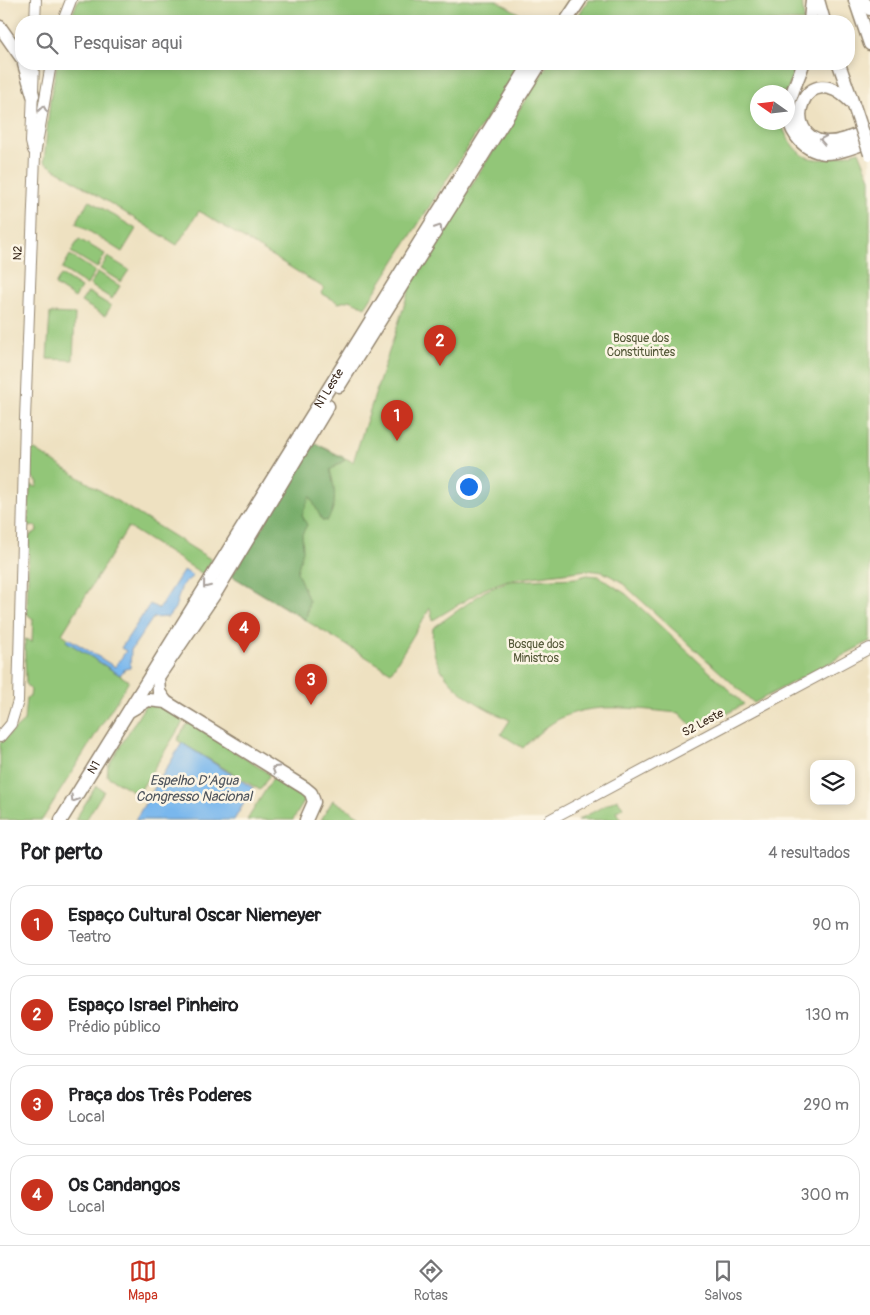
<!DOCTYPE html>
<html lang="pt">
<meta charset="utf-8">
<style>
body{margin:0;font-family:Pangolin,sans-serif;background:#f2f2f2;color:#202124}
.controls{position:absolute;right:15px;bottom:15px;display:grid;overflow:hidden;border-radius:10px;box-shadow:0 2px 8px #0003}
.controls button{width:45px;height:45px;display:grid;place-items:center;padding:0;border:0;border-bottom:1px solid #e0e0e0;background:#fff;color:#202124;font:25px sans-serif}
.compass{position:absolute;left:750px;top:85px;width:45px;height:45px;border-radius:50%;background:#fff;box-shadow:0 2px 8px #0003;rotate:284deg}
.you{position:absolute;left:468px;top:486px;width:18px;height:18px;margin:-12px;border:4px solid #fff;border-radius:50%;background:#1a73e8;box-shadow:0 0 0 8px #1a73e833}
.badge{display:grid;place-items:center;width:32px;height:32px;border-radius:50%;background:#c8321e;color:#fff;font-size:16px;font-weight:700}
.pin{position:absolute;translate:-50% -41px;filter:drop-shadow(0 1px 2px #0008)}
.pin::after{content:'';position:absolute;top:26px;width:18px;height:15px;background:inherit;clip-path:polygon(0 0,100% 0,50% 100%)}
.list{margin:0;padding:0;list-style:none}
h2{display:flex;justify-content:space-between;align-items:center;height:65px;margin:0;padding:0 20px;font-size:21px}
h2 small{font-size:16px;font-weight:400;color:#757577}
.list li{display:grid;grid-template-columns:32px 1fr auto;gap:15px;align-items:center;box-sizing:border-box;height:80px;margin:0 10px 10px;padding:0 10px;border:1px solid #e0e0e0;border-radius:20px}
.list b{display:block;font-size:19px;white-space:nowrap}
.list p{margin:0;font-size:16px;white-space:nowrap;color:#757577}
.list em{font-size:16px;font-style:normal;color:#757577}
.icon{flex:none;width:28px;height:28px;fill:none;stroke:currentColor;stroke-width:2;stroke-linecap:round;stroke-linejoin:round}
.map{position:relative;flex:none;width:870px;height:820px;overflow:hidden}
.search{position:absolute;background:#fff;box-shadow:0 2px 8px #0003;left:15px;right:15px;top:15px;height:55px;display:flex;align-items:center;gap:12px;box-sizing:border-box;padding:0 18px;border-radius:20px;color:#757577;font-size:19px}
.sheet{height:425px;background:#fff}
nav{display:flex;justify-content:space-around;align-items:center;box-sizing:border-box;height:70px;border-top:1px solid #e0e0e0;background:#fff;font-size:14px;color:#757577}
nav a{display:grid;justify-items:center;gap:2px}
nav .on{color:#c8321e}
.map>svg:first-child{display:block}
.green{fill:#92c678;stroke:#66784b}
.forest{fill:#75ab68;stroke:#586a43}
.water{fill:#79b7ed;stroke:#5a7086}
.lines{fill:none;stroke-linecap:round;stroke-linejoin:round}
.major-casing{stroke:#948670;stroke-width:12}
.highway-casing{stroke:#948670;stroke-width:15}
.major{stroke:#fff;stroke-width:10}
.highway{stroke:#fff;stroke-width:12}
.highway-bridge-casing{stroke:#948670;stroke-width:15;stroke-linecap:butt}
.highway-bridge{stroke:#fff;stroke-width:12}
.oneway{stroke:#a79f9a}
.labels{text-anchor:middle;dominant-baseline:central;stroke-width:5;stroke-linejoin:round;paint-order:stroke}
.street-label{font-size:12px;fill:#3b2a1e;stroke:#fcf5e5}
.park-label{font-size:12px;fill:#555939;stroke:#fcf5e5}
.water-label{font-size:14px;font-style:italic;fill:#4e545c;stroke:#fcf5e5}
</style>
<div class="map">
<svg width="870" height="820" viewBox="0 0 870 820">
<rect width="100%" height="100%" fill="#fcf5e5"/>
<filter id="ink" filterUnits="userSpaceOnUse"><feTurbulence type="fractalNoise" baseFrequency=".02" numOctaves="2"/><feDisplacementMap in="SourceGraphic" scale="10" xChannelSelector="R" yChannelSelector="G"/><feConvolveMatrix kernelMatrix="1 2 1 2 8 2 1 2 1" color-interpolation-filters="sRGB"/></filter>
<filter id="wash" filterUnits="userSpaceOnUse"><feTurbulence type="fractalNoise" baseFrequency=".0096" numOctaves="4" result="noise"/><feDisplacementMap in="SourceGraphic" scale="20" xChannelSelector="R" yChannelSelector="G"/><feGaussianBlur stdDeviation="1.12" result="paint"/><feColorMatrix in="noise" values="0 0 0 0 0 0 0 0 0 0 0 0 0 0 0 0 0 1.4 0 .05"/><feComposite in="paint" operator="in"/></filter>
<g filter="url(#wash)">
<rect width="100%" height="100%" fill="#eee1c1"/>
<g class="green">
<polygon points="78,0 496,0 532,21 70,21"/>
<polygon points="588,0 802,0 804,21 575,21"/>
<polygon points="57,64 521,64 365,307 350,300 339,303 321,293 324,288 199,211 177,245 44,162 50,100"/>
<path d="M548 64H797L787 92H758V122L781 123C798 168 819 163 859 151L870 178V641L754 703 620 581 603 572 587 570 508 580 484 589 433 620 430 608 391 672 232 576 315 443 353 462 413 278Z"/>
<polygon points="89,200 136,229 122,252 76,223"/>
<polygon points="79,239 105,254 97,268 71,252"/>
<polygon points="70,255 95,271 87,285 62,269"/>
<polygon points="108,257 129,270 121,282 100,269"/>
<polygon points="98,272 120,286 112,299 90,285"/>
<polygon points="61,275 81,288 75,298 55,285"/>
<polygon points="88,292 111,306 105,316 81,302"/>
<polygon points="50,313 75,314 73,360 47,359"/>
<path d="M35 450 212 560 203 574 128 527 62 634 68 638 66 641 129 681 42 820H0V743L24 721 26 698 30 697 31 690 26 685C26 669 24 655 25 639L32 642 33 619 27 614 29 536 37 531 36 526 28 527 30 485 37 487 38 482 30 475 31 451Z"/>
<path d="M587 575 598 576 626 594 744 704 697 731 679 713C642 710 598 701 563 717 548 724 535 736 523 748L501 734 510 720C471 703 426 676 433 628L485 591 509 581 576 578Z"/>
<path d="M146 704C158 704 177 710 183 722L138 794 107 776 108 766Z"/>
<polygon points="187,724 192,724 268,773 269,776 260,790 177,740"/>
<polygon points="273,778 304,795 305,800 293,820 247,820"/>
<polygon points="96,786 104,791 86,820 75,820"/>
<polygon points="617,799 623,807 616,812 621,820 578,820"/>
<polygon points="333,800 365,820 321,820"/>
</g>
<path class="forest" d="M315 443 345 460 330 470C335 488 338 504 327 521L322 520 310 496 302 515 307 525 302 534 303 550 297 572 309 601 306 620 232 576Z"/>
<g class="water">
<polygon points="184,570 193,576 182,585 175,608 168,617 153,618 131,650 130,668 125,669 120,675 66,641 68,638 115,667 126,651 121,648 150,604 159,609"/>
<polygon points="182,743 253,788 234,820 135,820"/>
</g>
</g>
<g filter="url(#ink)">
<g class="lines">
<g class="major-casing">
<g id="major">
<polyline points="35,21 36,0"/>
<polyline points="63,21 71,0"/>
<polyline points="33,150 31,142 34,64"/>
<polyline points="0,737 11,724 18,701 25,419 35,155 51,64"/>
<polyline points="549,820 870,648"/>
</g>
</g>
<g class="highway-casing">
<g id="highway">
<polyline points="818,0 824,21"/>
<polyline points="855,0 870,44"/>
<polyline points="862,0 870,9"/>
<polyline points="566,21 580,0"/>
<polyline points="810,21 812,0"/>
<polyline points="0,27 21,57"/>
<polyline points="24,64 33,95"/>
<path d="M803 64C799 77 792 90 789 104 785 127 801 151 825 153 840 153 856 146 870 141"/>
<polyline points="839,64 852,101"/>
<path d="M853 104C804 52 778 137 825 142 840 143 856 135 870 130"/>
<polyline points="339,386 540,64"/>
<polyline points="166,702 159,692 158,677 218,589 328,406"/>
<polyline points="131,710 148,700 166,702 305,788 311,793 314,802 306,820"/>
<path id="s1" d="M61 820 530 64"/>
</g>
</g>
<use href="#major" class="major"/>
<use href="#highway" class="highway"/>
<g class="highway-bridge-casing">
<polyline id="highway-bridge" points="854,106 870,154"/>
</g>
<use href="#highway-bridge" class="highway-bridge"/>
</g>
<defs><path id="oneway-chevron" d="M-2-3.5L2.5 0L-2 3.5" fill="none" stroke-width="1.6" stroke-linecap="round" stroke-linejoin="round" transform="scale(1.25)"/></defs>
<g class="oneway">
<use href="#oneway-chevron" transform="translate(43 109) rotate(-82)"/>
<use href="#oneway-chevron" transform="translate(823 140) rotate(-169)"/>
<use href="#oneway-chevron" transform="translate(439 228) rotate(-58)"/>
<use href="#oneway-chevron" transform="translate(206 585) rotate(128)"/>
<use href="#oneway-chevron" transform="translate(275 769) rotate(-148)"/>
<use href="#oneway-chevron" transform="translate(74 799) rotate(122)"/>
</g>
</g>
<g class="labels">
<g class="street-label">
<text transform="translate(18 253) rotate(-88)">N2</text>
<text stroke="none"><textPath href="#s1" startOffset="508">N1 Leste</textPath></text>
<text transform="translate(703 723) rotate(-28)">S2 Leste</text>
<text stroke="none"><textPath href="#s1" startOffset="62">N1</textPath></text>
</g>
<g class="park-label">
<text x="641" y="338">Bosque dos<tspan x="641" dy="14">Constituintes</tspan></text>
<text x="536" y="644">Bosque dos<tspan x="536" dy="14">Ministros</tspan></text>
</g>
<g class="water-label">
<text x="194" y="780">Espelho D'Agua<tspan x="194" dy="16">Congresso Nacional</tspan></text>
</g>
</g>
</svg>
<div class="controls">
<button><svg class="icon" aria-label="layers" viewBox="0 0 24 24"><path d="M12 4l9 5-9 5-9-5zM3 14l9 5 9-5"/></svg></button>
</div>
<svg class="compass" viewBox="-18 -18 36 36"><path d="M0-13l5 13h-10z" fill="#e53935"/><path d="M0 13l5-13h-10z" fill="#757577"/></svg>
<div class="you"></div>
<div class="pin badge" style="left:397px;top:441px">1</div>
<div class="pin badge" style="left:440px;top:366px">2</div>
<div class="pin badge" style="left:311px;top:705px">3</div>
<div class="pin badge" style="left:244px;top:653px">4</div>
<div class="search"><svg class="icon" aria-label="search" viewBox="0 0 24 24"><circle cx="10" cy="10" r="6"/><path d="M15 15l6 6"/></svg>Pesquisar aqui</div>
</div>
<section class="sheet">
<h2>Por perto<small>4 resultados</small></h2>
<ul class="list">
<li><span class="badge">1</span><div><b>Espaço Cultural Oscar Niemeyer</b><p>Teatro</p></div><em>90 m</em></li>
<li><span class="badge">2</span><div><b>Espaço Israel Pinheiro</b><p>Prédio público</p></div><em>130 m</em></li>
<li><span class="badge">3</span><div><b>Praça dos Três Poderes</b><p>Local</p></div><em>290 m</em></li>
<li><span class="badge">4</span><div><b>Os Candangos</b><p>Local</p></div><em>300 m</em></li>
</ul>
</section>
<nav>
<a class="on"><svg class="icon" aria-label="map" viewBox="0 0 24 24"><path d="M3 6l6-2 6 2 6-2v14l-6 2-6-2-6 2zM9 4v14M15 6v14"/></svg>Mapa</a>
<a><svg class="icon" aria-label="directions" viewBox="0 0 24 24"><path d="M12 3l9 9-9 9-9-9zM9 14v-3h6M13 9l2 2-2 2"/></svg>Rotas</a>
<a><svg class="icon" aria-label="saved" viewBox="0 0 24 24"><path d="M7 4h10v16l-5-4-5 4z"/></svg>Salvos</a>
</nav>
